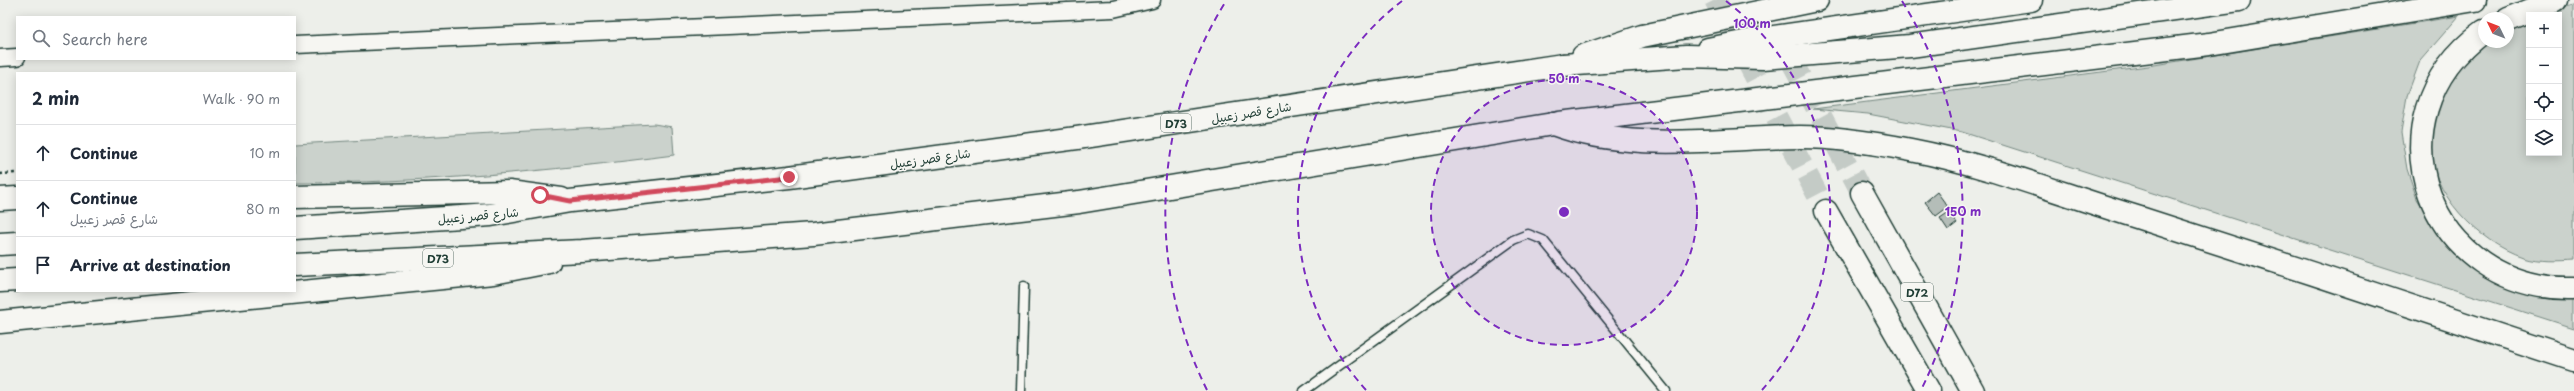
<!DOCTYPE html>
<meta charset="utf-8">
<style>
body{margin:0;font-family:"Playpen Sans","Playpen Sans Arabic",sans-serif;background:#f2f2f3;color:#1f2937}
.controls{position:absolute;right:12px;top:12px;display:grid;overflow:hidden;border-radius:0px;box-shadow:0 2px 10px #0003}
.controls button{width:36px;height:36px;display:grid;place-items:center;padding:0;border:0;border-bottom:1px solid #e0e1e3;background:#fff;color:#1f2937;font:20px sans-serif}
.compass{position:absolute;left:2478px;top:12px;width:36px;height:36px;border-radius:50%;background:#fff;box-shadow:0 2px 10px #0003;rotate:313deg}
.stop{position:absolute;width:12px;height:12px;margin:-9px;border:3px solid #d1495b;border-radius:50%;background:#fff}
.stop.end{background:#d1495b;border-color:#fff;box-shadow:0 1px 4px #0008}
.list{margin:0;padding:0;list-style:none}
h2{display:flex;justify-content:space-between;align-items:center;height:52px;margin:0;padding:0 16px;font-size:17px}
h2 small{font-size:13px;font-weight:400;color:#747a83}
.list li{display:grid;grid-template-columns:26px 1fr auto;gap:12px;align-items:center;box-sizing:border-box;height:56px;padding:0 16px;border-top:1px solid #e0e1e3}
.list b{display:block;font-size:15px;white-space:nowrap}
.list p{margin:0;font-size:13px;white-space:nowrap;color:#747a83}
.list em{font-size:13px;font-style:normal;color:#747a83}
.icon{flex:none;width:22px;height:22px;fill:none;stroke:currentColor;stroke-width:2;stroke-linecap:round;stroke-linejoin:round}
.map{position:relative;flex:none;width:2574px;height:391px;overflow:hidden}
.search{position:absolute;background:#fff;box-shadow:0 2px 10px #0003;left:16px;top:16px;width:280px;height:44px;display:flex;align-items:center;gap:10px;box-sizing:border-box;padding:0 14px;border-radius:0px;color:#747a83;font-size:15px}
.panel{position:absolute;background:#fff;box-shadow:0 2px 10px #0003;left:16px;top:72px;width:280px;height:220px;border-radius:0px}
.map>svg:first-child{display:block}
.green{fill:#cbd2cc;stroke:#758880;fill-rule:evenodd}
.building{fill:#b4bdb8;stroke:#1f3d34}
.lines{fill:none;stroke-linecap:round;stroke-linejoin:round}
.primary-tunnel{stroke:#c4cbc6;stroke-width:22;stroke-dasharray:22 11;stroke-linecap:butt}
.service-casing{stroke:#1f3d34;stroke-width:11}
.minor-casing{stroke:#1f3d34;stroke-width:19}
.primary-casing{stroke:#1f3d34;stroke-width:25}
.motorway-casing{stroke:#1f3d34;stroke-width:25}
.path{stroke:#1f3d34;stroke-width:2.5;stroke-dasharray:3 3;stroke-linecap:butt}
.service{stroke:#f6f6f2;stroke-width:8}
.minor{stroke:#f6f6f2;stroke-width:16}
.primary{stroke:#f6f6f2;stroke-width:22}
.motorway{stroke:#f6f6f2;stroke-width:22}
.route{stroke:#d1495b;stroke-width:5}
.ring{fill:none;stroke:#7b2cbf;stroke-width:2;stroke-dasharray:7 5}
.labels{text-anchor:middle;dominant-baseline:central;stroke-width:3;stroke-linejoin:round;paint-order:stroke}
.shield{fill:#f6f6f2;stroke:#60746d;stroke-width:1}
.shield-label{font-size:11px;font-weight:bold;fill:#1f3d34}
.street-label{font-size:12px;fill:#1f3d34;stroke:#f6f6f2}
.centre{fill:#7b2cbf;stroke:#f6f6f2;stroke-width:2}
.ring-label{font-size:12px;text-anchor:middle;font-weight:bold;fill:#7b2cbf;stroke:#f6f6f2;stroke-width:3;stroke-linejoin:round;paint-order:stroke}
</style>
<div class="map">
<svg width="2574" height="391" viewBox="0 0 2574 391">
<rect width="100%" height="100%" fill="#edefea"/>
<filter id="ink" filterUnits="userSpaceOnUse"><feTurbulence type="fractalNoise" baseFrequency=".025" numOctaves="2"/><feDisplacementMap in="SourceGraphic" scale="8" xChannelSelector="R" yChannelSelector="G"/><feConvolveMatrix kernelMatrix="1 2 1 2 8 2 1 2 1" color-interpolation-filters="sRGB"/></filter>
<g filter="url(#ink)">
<g class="green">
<path d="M2574 4V260C2557 261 2539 262 2523 257 2478 242 2430 193 2429 143 2429 137 2433 129 2434 123 2439 103 2444 84 2450 64L2484 42H2508V20ZM2529 15H2559V153H2529Z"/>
<polygon points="2459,16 2420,61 2407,96 2401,132 2407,169 2417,199 2435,226 2460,251 2574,286 2574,328 1962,132 1868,114 1813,109 2148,66"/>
<path d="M654 124 672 127 674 155C549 171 422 183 295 183V144Z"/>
</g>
<g class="building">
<polygon points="1937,192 1948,207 1936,216 1925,202"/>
<polygon points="1949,212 1957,223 1948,230 1940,218"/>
</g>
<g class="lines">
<g class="primary-tunnel">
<polyline points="1715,0 1826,211"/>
<polyline points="1759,0 1862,193"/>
</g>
<g class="service-casing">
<g id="service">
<polyline points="1021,391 1024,286"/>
<polyline points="1304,391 1513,240 1528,234 1543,240 1666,391"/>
</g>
</g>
<g class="minor-casing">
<g id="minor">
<polyline points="295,45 1113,9 1152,0"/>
<polyline points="0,58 17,57"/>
</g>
</g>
<g class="primary-casing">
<g id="primary">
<polyline points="1862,193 1973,391"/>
<polyline points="295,197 509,192 561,199"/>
<polyline points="0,199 17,198"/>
<polyline points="1826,211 1929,391"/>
<polyline points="295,228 491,215 570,201 789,177 1077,138 1563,65"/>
<polyline points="0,244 17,243"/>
<polyline points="295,265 582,251 813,234 1079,202 1553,124"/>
<polyline points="0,281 17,280"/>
<polyline points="0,322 493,273 549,262"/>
</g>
</g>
<g class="motorway-casing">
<g id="motorway">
<polyline points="2508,19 2556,0"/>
<path d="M2484 31C2363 119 2430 293 2574 288"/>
<polyline points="1708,49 1753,40 2031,0"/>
<polyline points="1583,56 1642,36 1817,0"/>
<polyline points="1563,65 1686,56 1763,58 1910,46 2239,0"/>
<polyline points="1559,123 2209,44 2475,0"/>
<path d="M1553 124C1631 153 1718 138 1800 137 1837 137 1875 143 1911 150 1989 165 2064 195 2140 218 2285 264 2430 312 2574 360"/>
</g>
</g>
<polyline class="path" points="0,174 17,173"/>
<use href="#service" class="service"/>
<use href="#minor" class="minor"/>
<use href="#primary" class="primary"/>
<use href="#motorway" class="motorway"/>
</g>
</g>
<g class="lines" filter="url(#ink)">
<polyline class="route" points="540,195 570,201 789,177"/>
</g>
<circle cx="1564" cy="212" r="133" fill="#7b2cbf" fill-opacity=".12"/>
<g class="ring">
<circle cx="1564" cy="212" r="133"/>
<path d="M1366 390A266 266 0 0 1 1402 1M1726 1A266 266 0 0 1 1762 390"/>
<path d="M1207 390A399 399 0 0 1 1226 1M1902 1A399 399 0 0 1 1921 390"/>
</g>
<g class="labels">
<g class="shield">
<rect x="1161" y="114" width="30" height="18" rx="3"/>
<rect x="423" y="249" width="30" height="18" rx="3"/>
<rect x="1901" y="283" width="32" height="18" rx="3"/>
</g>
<g class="shield-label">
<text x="1176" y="123">D73</text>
<text x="438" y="258">D73</text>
<text x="1917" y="292">D72</text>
</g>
<g class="street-label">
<text transform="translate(1251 112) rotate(-9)">شارع قصر زعبيل</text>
<text transform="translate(930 158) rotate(-8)">شارع قصر زعبيل</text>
<text transform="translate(478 215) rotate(-5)">شارع قصر زعبيل</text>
</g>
</g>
<circle cx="1564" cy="212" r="6" class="centre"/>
<g class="ring-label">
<text x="1752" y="28">100 m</text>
<text x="1564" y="83">50 m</text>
<text x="1963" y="216">150 m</text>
</g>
</svg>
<div class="controls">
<button>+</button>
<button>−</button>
<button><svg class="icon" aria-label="locate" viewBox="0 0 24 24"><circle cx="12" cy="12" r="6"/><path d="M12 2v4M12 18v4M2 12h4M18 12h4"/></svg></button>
<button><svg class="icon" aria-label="layers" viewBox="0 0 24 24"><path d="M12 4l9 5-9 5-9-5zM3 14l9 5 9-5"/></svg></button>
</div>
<svg class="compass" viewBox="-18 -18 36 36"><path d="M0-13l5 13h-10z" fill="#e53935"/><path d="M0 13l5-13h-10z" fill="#747a83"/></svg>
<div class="stop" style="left:540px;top:195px"></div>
<div class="stop end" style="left:789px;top:177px"></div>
<div class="search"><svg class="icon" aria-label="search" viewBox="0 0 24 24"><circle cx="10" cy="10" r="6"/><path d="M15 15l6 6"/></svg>Search here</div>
<section class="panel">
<h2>2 min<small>Walk · 90 m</small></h2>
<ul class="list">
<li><svg class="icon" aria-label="ahead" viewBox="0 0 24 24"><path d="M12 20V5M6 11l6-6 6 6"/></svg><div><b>Continue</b></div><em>10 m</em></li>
<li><svg class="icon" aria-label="ahead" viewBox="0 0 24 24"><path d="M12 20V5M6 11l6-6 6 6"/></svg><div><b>Continue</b><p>شارع قصر زعبيل</p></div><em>80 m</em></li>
<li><svg class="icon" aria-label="arrive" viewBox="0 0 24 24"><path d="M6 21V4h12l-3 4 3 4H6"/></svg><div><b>Arrive at destination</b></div></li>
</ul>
</section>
</div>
